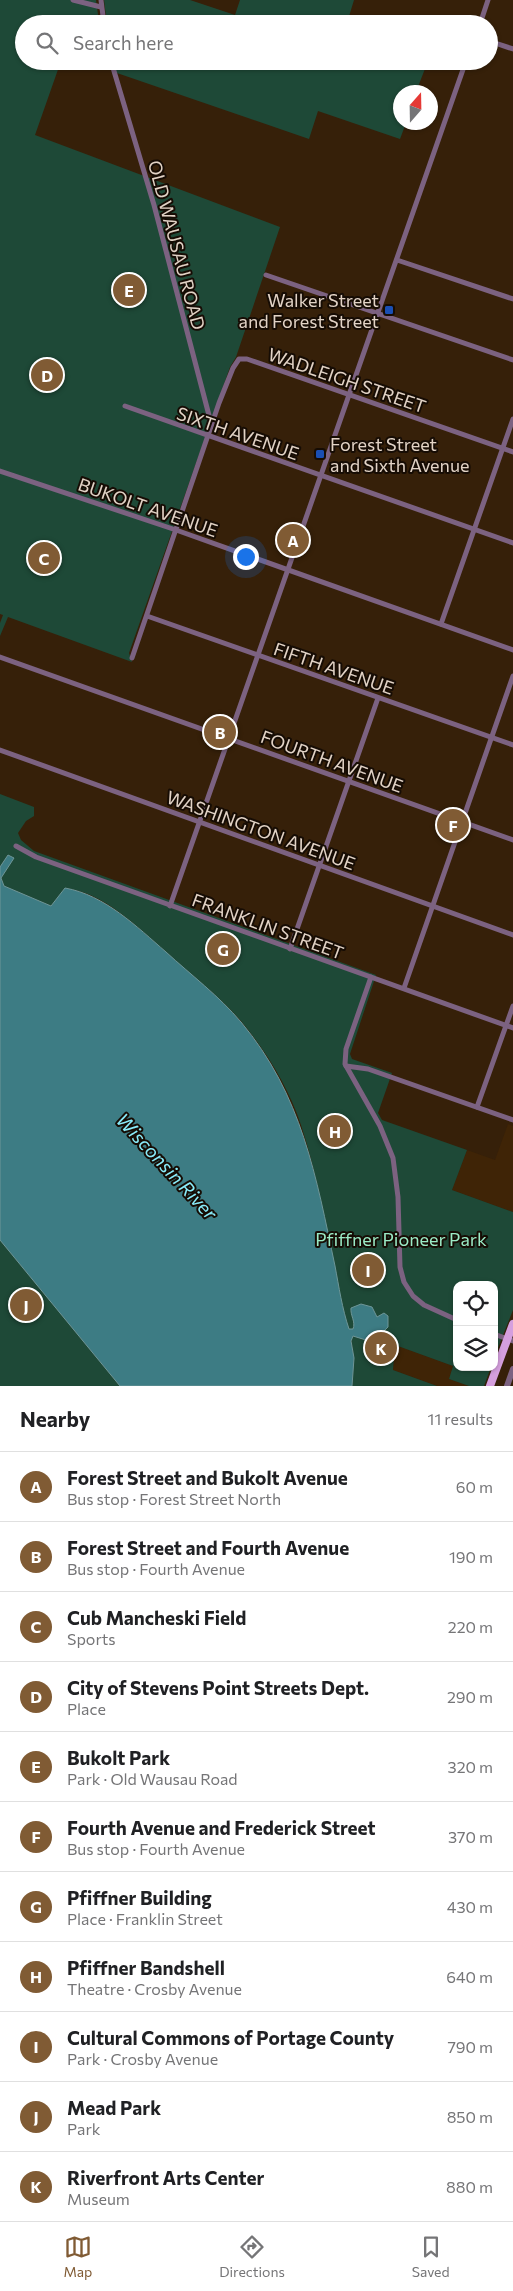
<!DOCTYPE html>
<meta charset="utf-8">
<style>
body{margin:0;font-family:Commissioner,sans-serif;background:#f2f2f2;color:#202124}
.controls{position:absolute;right:15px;bottom:15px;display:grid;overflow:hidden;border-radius:10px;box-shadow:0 1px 4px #0004}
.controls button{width:45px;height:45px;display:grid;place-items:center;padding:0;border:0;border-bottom:1px solid #e0e0e0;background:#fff;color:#202124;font:25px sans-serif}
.compass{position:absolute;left:393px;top:85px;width:45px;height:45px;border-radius:50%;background:#fff;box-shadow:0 1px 4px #0004;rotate:20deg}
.you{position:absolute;left:245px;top:556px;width:18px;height:18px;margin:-12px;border:4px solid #fff;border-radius:50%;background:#1a73e8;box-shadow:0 0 0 8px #1a73e833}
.badge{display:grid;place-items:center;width:32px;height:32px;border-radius:50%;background:#805b34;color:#fff;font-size:16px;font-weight:700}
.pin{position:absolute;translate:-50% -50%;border:2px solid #fff;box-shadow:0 1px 5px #0006}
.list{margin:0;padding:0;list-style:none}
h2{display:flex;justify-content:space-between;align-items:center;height:65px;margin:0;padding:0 20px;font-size:21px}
h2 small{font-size:16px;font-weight:400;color:#757577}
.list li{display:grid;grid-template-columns:32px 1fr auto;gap:15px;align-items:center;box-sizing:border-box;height:70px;padding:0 20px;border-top:1px solid #e0e0e0}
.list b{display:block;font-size:19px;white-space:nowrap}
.list p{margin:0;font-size:16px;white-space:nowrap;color:#757577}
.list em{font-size:16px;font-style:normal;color:#757577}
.icon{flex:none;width:28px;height:28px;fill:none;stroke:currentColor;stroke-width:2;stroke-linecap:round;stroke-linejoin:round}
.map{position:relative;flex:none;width:513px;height:1386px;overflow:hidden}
.search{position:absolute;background:#fff;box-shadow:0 1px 4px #0004;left:15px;right:15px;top:15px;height:55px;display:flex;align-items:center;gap:12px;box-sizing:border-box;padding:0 18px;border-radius:28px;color:#757577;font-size:19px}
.sheet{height:835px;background:#fff}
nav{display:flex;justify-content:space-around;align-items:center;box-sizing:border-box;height:70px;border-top:1px solid #e0e0e0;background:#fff;font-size:14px;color:#757577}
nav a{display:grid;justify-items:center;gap:2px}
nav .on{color:#805b34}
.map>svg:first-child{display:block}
.built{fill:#3f2406}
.green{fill:#1e4937}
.water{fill:#3d7c84;stroke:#6e9698}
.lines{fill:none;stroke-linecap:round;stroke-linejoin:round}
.minor{stroke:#7c6281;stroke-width:5}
.tertiary{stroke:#7c6281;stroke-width:6}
.primary{stroke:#d59fde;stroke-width:8}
.transit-dot{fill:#1a4fb4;stroke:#160c04;stroke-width:2}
.labels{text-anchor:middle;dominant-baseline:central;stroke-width:4;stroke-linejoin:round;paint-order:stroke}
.street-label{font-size:18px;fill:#e2d3c6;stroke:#160c04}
.poi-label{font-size:18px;fill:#e2d3c6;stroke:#160c04;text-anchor:end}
.park-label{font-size:18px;fill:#9bebc6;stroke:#160c04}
.water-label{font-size:19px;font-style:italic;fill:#8aedfb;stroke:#160c04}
</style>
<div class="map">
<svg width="513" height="1386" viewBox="0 0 513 1386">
<rect width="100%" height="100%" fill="#362009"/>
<g class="built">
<polygon points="508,1124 513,1126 513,1212 452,1190 467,1150 495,1160"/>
<polygon points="395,1345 453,1366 449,1379 469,1386 437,1386 393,1370"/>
</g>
<g class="green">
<polygon points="0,0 96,0 99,22 75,19 74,24 24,24 24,61 61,61 35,135 280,227 236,357 230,367 129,653 132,662 8,617 0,636 0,623 3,615 0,614"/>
<polygon points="104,0 190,0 235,15 240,0 354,0 347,23 349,24 107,24"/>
<polygon points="112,61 428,61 416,92 400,92 400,122 406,123 400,139 318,111 309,139 114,72"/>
<path d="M0 794 34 807V816L26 821 18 833 21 840 34 851 376 975 350 1054 352 1059 392 1073 378 1113 382 1120 467 1150 452 1190 513 1212V1310L494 1358V1285H457V1367H491L484 1386H469L449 1379 453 1366 395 1345 393 1370 437 1386H352L354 1358 351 1339C331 1269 324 1195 301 1125 289 1088 266 1051 241 1021 219 996 191 975 166 952 137 927 105 893 65 888L51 906 4 886 1 878 13 858 8 855 0 867Z"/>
<polygon points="0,1240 106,1369 120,1386 0,1386"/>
</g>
<path class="water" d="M8 855 14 858 1 878 4 886 51 906 65 888C105 895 137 927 166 952 191 975 219 996 241 1022 302 1095 316 1176 335 1266 339 1287 342 1308 349 1329H353C356 1322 350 1315 351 1308L361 1304 372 1307 377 1317 384 1313 388 1316V1327L383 1332 382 1339 366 1340 353 1336 351 1341 354 1358 352 1386H120L0 1240V867Z"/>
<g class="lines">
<g class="minor">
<polyline points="73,0 101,7"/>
<polyline points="101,0 104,24"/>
<polyline points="480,24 488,0"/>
<polyline points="489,41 513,49"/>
<polyline points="111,61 154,205 211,423"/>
<polyline points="397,260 513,299"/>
<polyline points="266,275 513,360"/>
<polyline points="125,406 513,543"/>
<polyline points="0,471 176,530 513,650"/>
<polyline points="147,616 513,745"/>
<polyline points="441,624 513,419"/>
<polyline points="0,657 513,840"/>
<polyline points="132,658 219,403 233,368 239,359 247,359 513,452"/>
<polyline points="0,750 513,935"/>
<polyline points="16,846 36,857 513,1028"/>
<polyline points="170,906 466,61"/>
<polyline points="290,949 378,698"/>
<polyline points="371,977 346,1049 345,1064 380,1126 393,1158 398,1197 400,1267 404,1282 413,1296 424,1305 457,1320"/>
<polyline points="404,988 513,676"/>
<polyline points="346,1066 368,1069 513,1120"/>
<polyline points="477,1107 513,1006"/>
<polyline points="494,1334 513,1341"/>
</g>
<polyline class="tertiary" points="507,1386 513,1369"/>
<polyline class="primary" points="490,1386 513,1324"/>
</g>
<g class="transit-dot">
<rect x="384" y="305" width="10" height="10" rx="2.5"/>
<rect x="315" y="449" width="10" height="10" rx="2.5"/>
</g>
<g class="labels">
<g class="street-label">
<text transform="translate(177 245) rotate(75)">OLD WAUSAU ROAD</text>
<text transform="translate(347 380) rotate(19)">WADLEIGH STREET</text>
<text transform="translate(238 433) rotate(19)">SIXTH AVENUE</text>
<text transform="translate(148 507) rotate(19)">BUKOLT AVENUE</text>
<text transform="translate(334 668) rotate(19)">FIFTH AVENUE</text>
<text transform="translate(332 761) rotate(20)">FOURTH AVENUE</text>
<text transform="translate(261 830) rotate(20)">WASHINGTON AVENUE</text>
<text transform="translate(268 926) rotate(20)">FRANKLIN STREET</text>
</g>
<g class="poi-label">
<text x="379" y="300">Walker Street<tspan x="379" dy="21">and Forest Street</tspan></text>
<text x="330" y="444" text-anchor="start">Forest Street<tspan x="330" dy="21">and Sixth Avenue</tspan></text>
</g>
<g class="park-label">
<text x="401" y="1239">Pfiffner Pioneer Park</text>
</g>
<g class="water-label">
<text transform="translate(167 1166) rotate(47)">Wisconsin River</text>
</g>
</g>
</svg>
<div class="controls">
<button><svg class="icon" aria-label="locate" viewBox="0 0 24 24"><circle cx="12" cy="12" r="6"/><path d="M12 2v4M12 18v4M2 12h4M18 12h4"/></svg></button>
<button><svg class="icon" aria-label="layers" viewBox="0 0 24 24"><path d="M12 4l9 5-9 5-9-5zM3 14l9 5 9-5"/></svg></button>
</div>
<svg class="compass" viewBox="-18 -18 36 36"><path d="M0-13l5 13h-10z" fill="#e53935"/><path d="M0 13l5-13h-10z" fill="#757577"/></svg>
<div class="you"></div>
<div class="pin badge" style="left:293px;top:540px">A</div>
<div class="pin badge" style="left:220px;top:732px">B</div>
<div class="pin badge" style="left:44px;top:558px">C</div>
<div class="pin badge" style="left:47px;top:375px">D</div>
<div class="pin badge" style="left:129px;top:290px">E</div>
<div class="pin badge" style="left:453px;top:825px">F</div>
<div class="pin badge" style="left:223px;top:949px">G</div>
<div class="pin badge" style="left:335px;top:1131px">H</div>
<div class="pin badge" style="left:368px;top:1270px">I</div>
<div class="pin badge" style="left:26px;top:1305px">J</div>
<div class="pin badge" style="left:381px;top:1348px">K</div>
<div class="search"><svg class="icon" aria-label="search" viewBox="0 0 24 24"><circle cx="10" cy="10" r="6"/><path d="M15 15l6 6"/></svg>Search here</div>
</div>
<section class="sheet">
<h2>Nearby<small>11 results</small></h2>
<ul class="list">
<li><span class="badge">A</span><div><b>Forest Street and Bukolt Avenue</b><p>Bus stop · Forest Street North</p></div><em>60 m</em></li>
<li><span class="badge">B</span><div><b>Forest Street and Fourth Avenue</b><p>Bus stop · Fourth Avenue</p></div><em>190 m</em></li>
<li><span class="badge">C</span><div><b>Cub Mancheski Field</b><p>Sports</p></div><em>220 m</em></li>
<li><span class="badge">D</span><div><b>City of Stevens Point Streets Dept.</b><p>Place</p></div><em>290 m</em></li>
<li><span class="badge">E</span><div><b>Bukolt Park</b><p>Park · Old Wausau Road</p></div><em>320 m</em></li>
<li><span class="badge">F</span><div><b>Fourth Avenue and Frederick Street</b><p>Bus stop · Fourth Avenue</p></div><em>370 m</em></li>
<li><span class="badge">G</span><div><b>Pfiffner Building</b><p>Place · Franklin Street</p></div><em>430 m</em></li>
<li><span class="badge">H</span><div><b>Pfiffner Bandshell</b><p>Theatre · Crosby Avenue</p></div><em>640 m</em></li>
<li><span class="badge">I</span><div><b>Cultural Commons of Portage County</b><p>Park · Crosby Avenue</p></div><em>790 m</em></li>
<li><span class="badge">J</span><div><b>Mead Park</b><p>Park</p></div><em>850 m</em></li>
<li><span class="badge">K</span><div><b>Riverfront Arts Center</b><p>Museum</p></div><em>880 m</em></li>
</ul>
</section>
<nav>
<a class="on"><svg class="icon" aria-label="map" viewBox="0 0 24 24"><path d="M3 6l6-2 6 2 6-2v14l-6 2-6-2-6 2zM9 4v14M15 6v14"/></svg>Map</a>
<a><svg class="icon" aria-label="directions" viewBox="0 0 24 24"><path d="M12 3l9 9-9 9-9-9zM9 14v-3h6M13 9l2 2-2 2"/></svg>Directions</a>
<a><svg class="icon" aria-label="saved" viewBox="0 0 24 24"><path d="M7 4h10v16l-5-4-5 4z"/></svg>Saved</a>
</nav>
